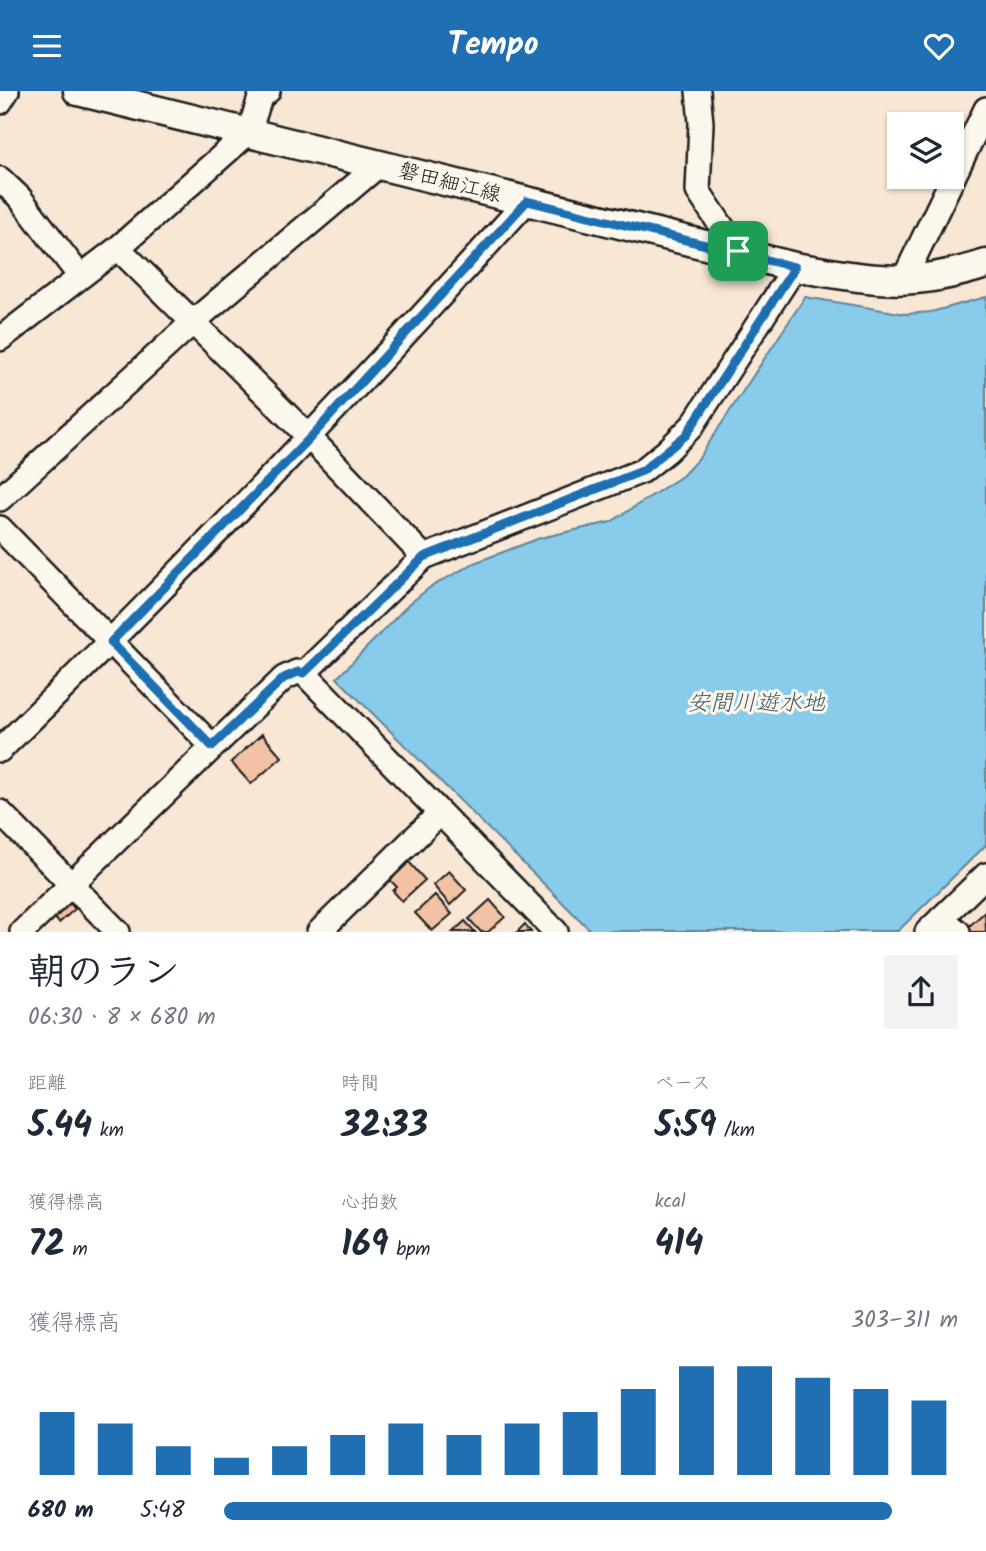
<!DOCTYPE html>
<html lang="ja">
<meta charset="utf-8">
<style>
:root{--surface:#fff;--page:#f2f2f3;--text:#1f2937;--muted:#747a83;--accent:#1f6fb2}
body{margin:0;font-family:Kalam,"Klee One",sans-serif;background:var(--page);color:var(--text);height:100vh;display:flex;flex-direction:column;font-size:26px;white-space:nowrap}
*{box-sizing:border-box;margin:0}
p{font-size:23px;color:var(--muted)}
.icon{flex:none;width:38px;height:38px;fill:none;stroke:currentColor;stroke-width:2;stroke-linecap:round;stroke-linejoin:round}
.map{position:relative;height:841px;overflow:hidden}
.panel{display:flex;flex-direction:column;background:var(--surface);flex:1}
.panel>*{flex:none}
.controls{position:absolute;left:887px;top:21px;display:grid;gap:14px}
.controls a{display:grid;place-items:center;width:77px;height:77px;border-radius:0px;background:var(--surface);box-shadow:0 2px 5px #0004;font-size:35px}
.pin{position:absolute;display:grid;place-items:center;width:60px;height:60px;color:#fff;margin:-30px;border-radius:14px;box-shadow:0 4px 10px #0006}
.round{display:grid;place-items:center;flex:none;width:74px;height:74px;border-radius:0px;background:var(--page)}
.summary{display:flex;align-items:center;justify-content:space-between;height:119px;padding:0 28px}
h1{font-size:38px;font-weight:700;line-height:52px}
.stats{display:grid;grid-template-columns:repeat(3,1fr);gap:10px;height:119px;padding:7px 28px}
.stats div{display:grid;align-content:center}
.stats b{font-size:35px;font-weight:700}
.stats small{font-size:19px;font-weight:400}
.stats p{font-size:19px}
.chart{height:196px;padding:14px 28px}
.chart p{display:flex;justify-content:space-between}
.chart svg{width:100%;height:126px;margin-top:7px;stroke:var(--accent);stroke-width:6}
ul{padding:0 28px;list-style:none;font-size:23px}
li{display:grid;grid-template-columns:112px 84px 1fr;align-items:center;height:52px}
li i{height:18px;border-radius:9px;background:var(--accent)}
header{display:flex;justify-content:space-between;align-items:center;height:91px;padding:0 28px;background:var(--accent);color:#fff;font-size:32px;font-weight:700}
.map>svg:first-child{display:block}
</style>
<header><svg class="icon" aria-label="menu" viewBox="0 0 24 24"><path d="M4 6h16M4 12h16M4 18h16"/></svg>Tempo<svg class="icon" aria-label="heart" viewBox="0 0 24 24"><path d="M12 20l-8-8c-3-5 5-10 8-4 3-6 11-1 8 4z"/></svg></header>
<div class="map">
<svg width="986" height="841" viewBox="0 0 986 841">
<rect width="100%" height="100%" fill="#f9e7d6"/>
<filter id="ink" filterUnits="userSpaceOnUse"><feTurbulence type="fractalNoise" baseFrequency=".0143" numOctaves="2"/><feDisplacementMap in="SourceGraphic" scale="14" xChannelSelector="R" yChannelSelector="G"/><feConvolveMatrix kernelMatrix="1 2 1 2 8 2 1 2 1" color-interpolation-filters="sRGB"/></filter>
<g filter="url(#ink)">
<path fill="#88cbea" stroke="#5d8598" stroke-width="2" d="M805,206L906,223L931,221L986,206V754L898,840H591L337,587L408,514L429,497L474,472L540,447L611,431L682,385L699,367Z"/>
<path fill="#f3c2a4" stroke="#1c1c1c" stroke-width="2" d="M262,643L282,666L251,693L231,671Z
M409,771L425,789L402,810L393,800L397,796L390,789Z
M449,780L466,799L450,814L433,794Z
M435,804L452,823L432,840L415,822Z
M490,809L505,826L488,841H481L469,828Z
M70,812L75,818L59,832L54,826Z
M985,821L986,841H969L967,837Z
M465,830L475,841H453Z
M525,833L531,841H517Z"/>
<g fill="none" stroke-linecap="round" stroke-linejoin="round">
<g stroke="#1c1c1c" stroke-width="28">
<path id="minor" d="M698,0L701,32L698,100L738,160
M0,11L7,0
M0,88L20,107L79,184
M118,157L310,347L424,466
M903,190L986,18
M0,248L118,157L249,41L260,7L268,0
M0,408L193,231L380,73
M0,437L212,655
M304,582L556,841
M0,659C182,482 357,298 527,110
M0,721L118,841
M941,827L958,841
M22,841L284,587L297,581L304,582L424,466L642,380L667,360L692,335L795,176
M319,841L440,722
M927,841L986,784"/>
</g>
<g stroke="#1c1c1c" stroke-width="33">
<path id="major" d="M78,0L795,176C873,189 908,198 986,173"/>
</g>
<use href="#minor" stroke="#fbf7ec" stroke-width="23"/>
<use href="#major" stroke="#fbf7ec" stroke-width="28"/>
</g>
</g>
<g fill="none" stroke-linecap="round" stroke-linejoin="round" filter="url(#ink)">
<g stroke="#fff" stroke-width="14">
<path id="route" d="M527,110L795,176L686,344L642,380L424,466L304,582L298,581L284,587L212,655L111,551L310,347Z"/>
</g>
<use href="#route" stroke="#1f6fb2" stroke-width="9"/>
</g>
<g text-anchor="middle" stroke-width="6" stroke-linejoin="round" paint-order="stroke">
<g font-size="21" fill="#1c1c1c" stroke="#fbf7ec">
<text transform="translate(450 91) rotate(14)" y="7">磐田細江線</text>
</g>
<g font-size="23" font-style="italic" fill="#425964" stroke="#fbf7ec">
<text x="756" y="619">安間川遊水地</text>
</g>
</g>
</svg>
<div class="controls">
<a><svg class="icon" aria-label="layers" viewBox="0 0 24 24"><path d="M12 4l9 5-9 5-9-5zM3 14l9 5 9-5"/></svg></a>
</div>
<div class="pin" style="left:738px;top:160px;background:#1e9e55"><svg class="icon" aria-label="arrive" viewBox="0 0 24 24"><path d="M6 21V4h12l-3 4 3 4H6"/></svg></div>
</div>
<section class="panel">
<div class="summary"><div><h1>朝のラン</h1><p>06:30 · 8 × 680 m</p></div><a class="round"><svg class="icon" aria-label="share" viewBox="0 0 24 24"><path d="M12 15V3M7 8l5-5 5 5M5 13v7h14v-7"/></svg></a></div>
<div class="stats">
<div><p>距離</p><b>5.44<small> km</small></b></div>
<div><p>時間</p><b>32:33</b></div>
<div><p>ペース</p><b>5:59<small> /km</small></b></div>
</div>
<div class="stats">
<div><p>獲得標高</p><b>72<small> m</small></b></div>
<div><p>心拍数</p><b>169<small> bpm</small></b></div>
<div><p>kcal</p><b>414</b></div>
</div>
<div class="chart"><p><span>獲得標高</span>303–311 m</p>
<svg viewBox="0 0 160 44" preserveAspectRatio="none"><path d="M5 44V22M15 44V26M25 44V34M35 44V38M45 44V34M55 44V30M65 44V26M75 44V30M85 44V26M95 44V22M105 44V14M115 44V6M125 44V6M135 44V10M145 44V14M155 44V18"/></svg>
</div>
<ul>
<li><b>680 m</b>5:48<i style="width:91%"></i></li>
</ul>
</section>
